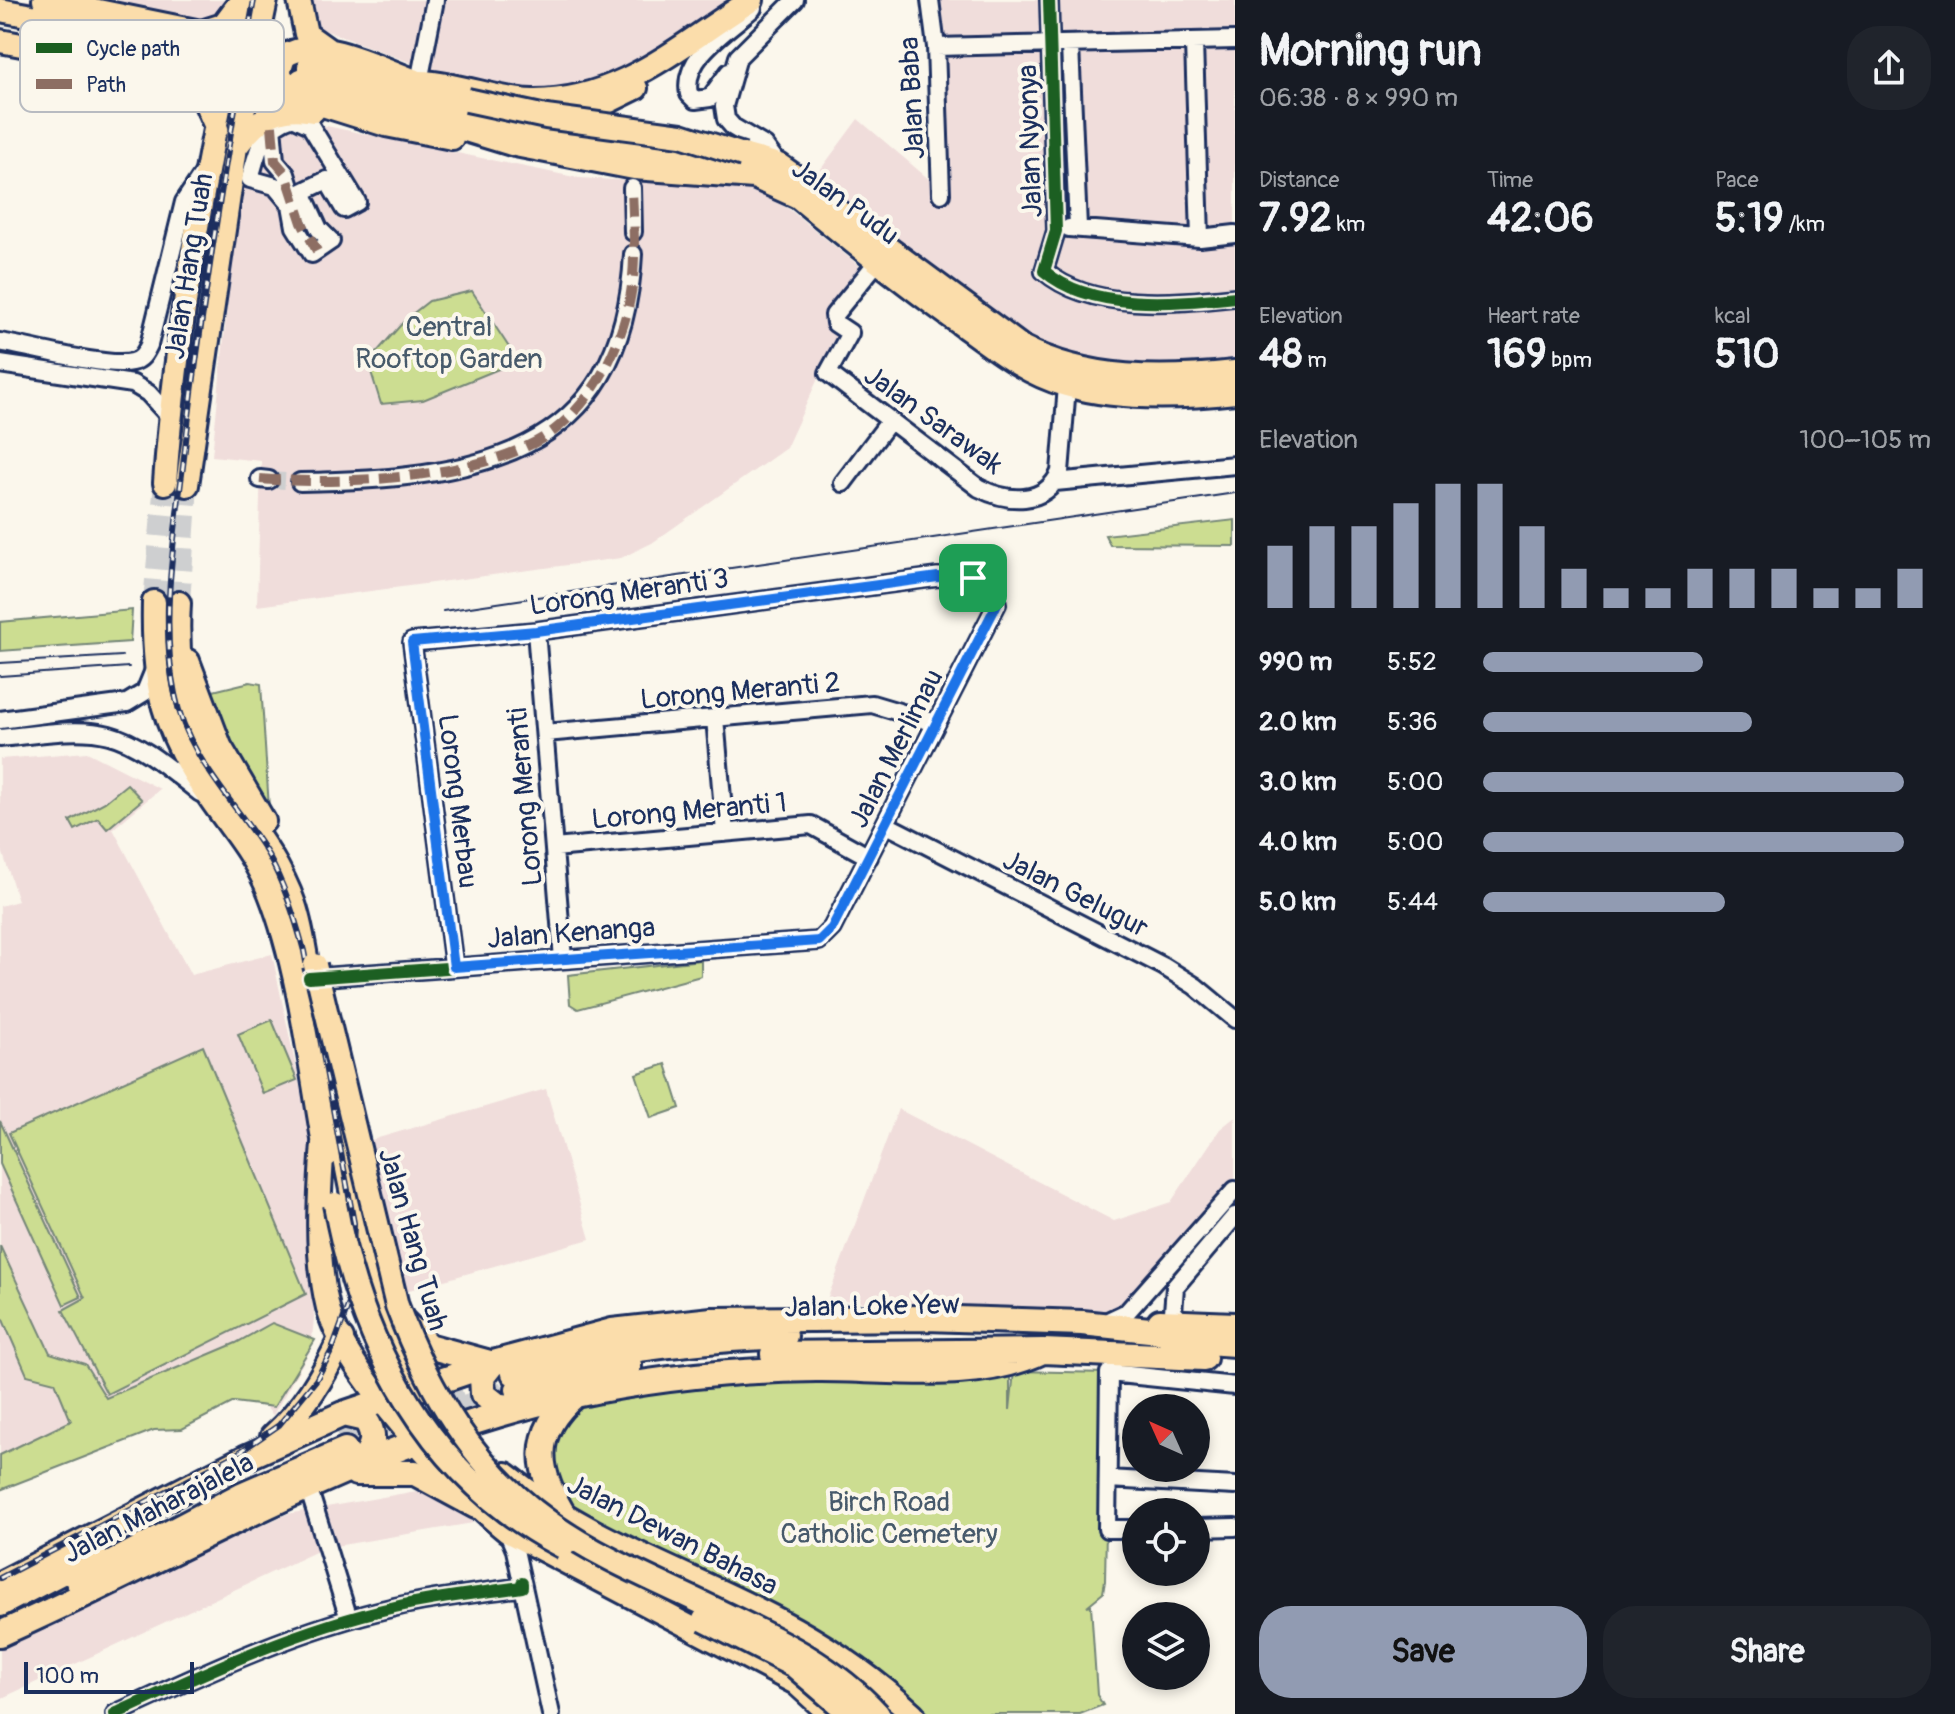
<!DOCTYPE html>
<meta charset="utf-8">
<style>
:root{--surface:#171b24;--page:#20242c;--text:#f1f3f6;--muted:#9ea1a6;--accent:#919bb2}
body{margin:0;font-family:Pangolin,sans-serif;background:var(--page);color:var(--text);height:100vh;display:flex;flex-direction:column;font-size:30px;white-space:nowrap}
*{box-sizing:border-box;margin:0}
p{font-size:26px;color:var(--muted)}
.icon{flex:none;width:44px;height:44px;fill:none;stroke:currentColor;stroke-width:2;stroke-linecap:round;stroke-linejoin:round}
.map{position:relative;flex:1;overflow:hidden}
.panel{display:flex;flex-direction:column;background:var(--surface);width:720px}
.panel>*{flex:none}
.needle{width:52px;rotate:315deg}
.buttons{position:absolute;left:1122px;top:1394px;display:grid;gap:16px}
.buttons a{display:grid;place-items:center;width:88px;height:88px;border-radius:50%;background:var(--surface);box-shadow:0 4px 12px #0003;font-size:40px}
.scale{position:absolute;left:24px;bottom:20px;width:170px;box-sizing:border-box;padding-left:8px;border:4px solid #1b2f5e;border-top:0;font-size:22px;line-height:28px;white-space:nowrap;color:#1b2f5e;-webkit-text-stroke:6px #fbf7ec;paint-order:stroke}
.pin{position:absolute;display:grid;place-items:center;width:68px;height:68px;color:#fff;margin:-34px;border-radius:16px;box-shadow:0 4px 12px #0006}
.round{display:grid;place-items:center;flex:none;width:84px;height:84px;border-radius:32px;background:var(--page)}
.headline{display:flex;align-items:center;justify-content:space-between;height:136px;padding:0 24px}
h1{font-size:44px;font-weight:700;line-height:60px}
.stats{display:grid;grid-template-columns:repeat(3,1fr);gap:12px;height:136px;padding:8px 24px}
.stats div{display:grid;align-content:center}
.stats b{font-size:40px;font-weight:700}
.stats small{font-size:22px;font-weight:400}
.stats p{font-size:22px}
.chart{height:224px;padding:16px 24px}
.chart p{display:flex;justify-content:space-between}
.chart svg{width:100%;height:144px;margin-top:8px;stroke:var(--accent);stroke-width:6}
.action{display:flex;gap:16px;margin-top:auto;padding:16px 24px}
.action a{flex:1;height:92px;border-radius:32px;background:var(--accent);color:#111;font-size:32px;font-weight:700;line-height:92px;text-align:center}
.action a+a{background:var(--page);color:var(--text)}
ul{padding:0 24px;list-style:none;font-size:26px}
li{display:grid;grid-template-columns:128px 96px 1fr;align-items:center;height:60px}
li i{height:20px;border-radius:10px;background:var(--accent)}
main{display:flex;flex:1;min-height:0}
.map>svg:first-child{display:block}
</style>
<main>
<div class="map">
<svg width="1235" height="1714" viewBox="0 0 1235 1714">
<rect width="100%" height="100%" fill="#fbf7ec"/>
<filter id="ink" filterUnits="userSpaceOnUse"><feTurbulence type="fractalNoise" baseFrequency=".0125" numOctaves="2"/><feDisplacementMap in="SourceGraphic" scale="16" xChannelSelector="R" yChannelSelector="G"/><feConvolveMatrix kernelMatrix="1 2 1 2 8 2 1 2 1" color-interpolation-filters="sRGB"/></filter>
<g filter="url(#ink)">
<path fill="#f0dddb" d="M21,0H232L231,27L189,39Z
M312,0H733L688,35L633,65L565,87L523,91L417,65L319,28Z
M935,0H1235V364L1166,369L1050,351L815,177L858,119L944,192Z
M278,116L579,178L724,186L759,192L790,210L863,269L823,321L839,333L786,448L652,543L621,558L257,606L261,461L212,456L234,238L249,140Z
M87,752L160,789L113,829L191,975L272,954L311,1138L314,1318L311,1349L273,1415L243,1383L0,1478V906L18,901L0,844V759Z
M546,1089L590,1239L402,1292L368,1141Z
M898,1109L1114,1221L1171,1202L1220,1129L1235,1117V1182L1120,1308L1099,1317L827,1300Z
M428,1489L466,1504L473,1523L324,1548L0,1699V1643L287,1514Z"/>
<path fill="#ccdd91" stroke="#748678" stroke-width="2" d="M472,291L518,361L423,400L381,404L368,362L406,319L429,301Z
M1235,520V546L1110,545L1105,535Z
M132,610L130,642L0,651V622Z
M250,682L261,684L269,808L213,710L209,692Z
M127,784L142,800L107,829L98,818L75,830L70,821L105,802Z
M701,960V976L578,1009L570,1004L568,975Z
M272,1020L297,1080L263,1094L238,1034Z
M203,1046L306,1294L107,1394L63,1310L85,1298L9,1133Z
M666,1064L680,1108L651,1118L636,1074Z
M0,1121L81,1297L64,1305L0,1164Z
M0,1246L50,1353L85,1364L106,1398L236,1343L272,1323L315,1340L274,1407L234,1402L182,1429L154,1430L0,1490V1455L71,1421L55,1382L27,1375L0,1313Z
M1014,1371L1109,1373L1105,1581L1103,1593L1087,1606L1091,1605L1097,1695L1103,1705L1080,1714H913L553,1498L556,1414L575,1395L683,1379L1010,1373V1410Z"/>
<g fill="none" stroke-linecap="round" stroke-linejoin="round">
<path stroke="#cecfd0" stroke-width="16" stroke-dasharray="16 8" stroke-linecap="butt" d="M269,480L300,482"/>
<path stroke="#cecfd0" stroke-width="22" stroke-dasharray="22 11" stroke-linecap="butt" d="M176,44L309,67
M177,61L268,75
M154,602L165,483
M179,603L187,485"/>
<path stroke="#cecfd0" stroke-width="24" stroke-dasharray="24 12" stroke-linecap="butt" d="M337,1433L514,1373
M354,1446L504,1393"/>
<g stroke="#1b2f5e" stroke-width="22">
<path id="minor" d="M930,0L936,47L941,194
M1049,0L1056,231L1044,271C1092,312 1176,303 1235,297
M1194,43L1200,238
M1070,46L1078,227
M936,47L1235,40
M729,72L710,98L695,100L689,94C681,57 730,29 753,8
M419,82L435,0
M293,117L310,125L357,202L344,209L327,180L302,192L319,229L331,241L312,254L295,227L291,205L275,186L250,179C258,150 261,127 293,117Z
M272,126L275,161L286,174L296,206
M779,165L765,146L733,127L726,119L724,106L738,57L795,0
M632,188L633,232
M1069,228L1200,238L1235,234
M878,261L834,315L835,323L850,333L828,373L979,488C1007,502 1045,506 1060,472L1067,386
M0,342C30,347 106,368 132,362C142,360 145,353 149,345L184,202L204,172
M0,364L133,384L148,393L170,417
M260,479L269,480
M300,482C471,479 623,460 633,254
M1055,482L1235,465
M843,483L889,422
M536,631L563,959
M715,718L725,833
M0,720L127,703L145,692L154,670
M545,733L872,704L936,723
M0,738C108,725 115,724 200,793
M885,824L1163,966L1195,986L1235,1019
M554,848L811,825L869,857
M309,978L819,941L832,928L997,604L994,589L973,578L938,577L536,631L412,642L454,967
M1110,1320L1127,1312L1235,1190
M1184,1323L1173,1312L1175,1287L1235,1216
M1108,1479L1235,1486
M308,1487L349,1619
M1196,1528L1235,1527
M1136,1529H1107L1109,1373L1235,1386
M507,1531L515,1550L551,1714
M115,1714C206,1672 297,1629 395,1607C437,1597 480,1593 522,1587"/>
</g>
<g stroke="#1b2f5e" stroke-width="28">
<path id="major" d="M44,0L201,32L223,25L238,5
M299,0L306,34L327,49
M0,10L175,43
M0,41L173,73L202,95L217,129
M309,67L603,148L748,163
M173,73L190,66L194,57L189,39L177,28
M301,80L515,145L634,168L754,177L798,197C851,241 905,284 961,324C994,348 1026,374 1066,385C1118,400 1182,398 1235,392
M413,80C380,68 313,33 284,57L279,73L294,96L386,125L452,138
M419,82C459,83 499,101 533,101C621,102 682,43 752,0
M563,124L636,88
M238,145C258,118 279,104 313,111
M743,155L779,165L806,184
M792,177L1022,347C1088,381 1163,380 1235,372
M165,483C176,321 208,159 241,0
M187,485L236,147L266,0
M154,602C152,686 163,732 212,801C233,831 257,859 270,894C300,970 311,1074 326,1156
M179,603C175,670 186,733 225,789C250,825 279,861 294,904C303,930 306,960 311,987
M188,661L220,746L264,821
M318,1021L365,1261L395,1336L419,1378
M323,1143C319,1198 315,1254 328,1308C344,1372 455,1489 507,1531L796,1683L830,1714
M506,1474C594,1545 699,1575 795,1629C838,1653 877,1681 913,1714"/>
</g>
<g stroke="#1b2f5e" stroke-width="30">
<path id="highway" d="M379,1297L428,1346L490,1363
M1160,1322L1235,1325
M1178,1340L1235,1344
M773,1354L1043,1351L1204,1358
M493,1363L482,1377L483,1394L497,1405L517,1408
M514,1373C603,1351 692,1340 785,1336
M518,1389L629,1365
M343,1414L365,1419C378,1437 372,1449 359,1465
M273,1437C304,1409 323,1377 341,1339
M356,1473H415L476,1506
M566,1519C537,1473 529,1434 575,1395
M78,1581L241,1495L345,1450
M0,1584L245,1458L343,1414L493,1363L612,1331L712,1320L926,1318L1082,1323L1159,1331L1191,1341
M0,1604L94,1555
M0,1634C189,1550 370,1438 575,1395C655,1378 734,1370 816,1369C890,1368 974,1384 1043,1351"/>
</g>
<use href="#minor" stroke="#fbf7ec" stroke-width="16"/>
<use href="#major" stroke="#fbddab" stroke-width="22"/>
<use href="#highway" stroke="#fbddab" stroke-width="24"/>
<path stroke="#1b2f5e" stroke-width="2" d="M443,611L1235,493
M0,663L122,656
M0,676L129,667"/>
<g stroke="#1b2f5e" stroke-width="6">
<path id="rail" d="M0,1578L234,1456L279,1425L316,1380L332,1350L351,1298L354,1223L304,951C295,917 285,886 268,855C236,802 187,758 175,694C160,621 174,539 183,466C201,309 226,155 254,0"/>
</g>
<use href="#rail" stroke="#fbf7ec" stroke-width="3" stroke-dasharray="9" stroke-linecap="butt"/>
<g stroke="#1b2f5e" stroke-width="28" stroke-linecap="butt">
<path id="major-bridge" d="M467,100L546,117L681,135L743,155
M315,965L397,1306C429,1391 473,1468 549,1522C600,1559 664,1584 721,1612C780,1640 834,1666 878,1714
M335,1204C361,1347 430,1478 563,1547
M704,1620L794,1666L850,1714"/>
</g>
<use href="#major-bridge" stroke="#fbddab" stroke-width="22"/>
<path stroke="#8d6e63" stroke-width="10" stroke-dasharray="20 10" stroke-linecap="butt" d="M272,126L275,161L286,174L302,223L317,251
M260,479C340,485 492,480 557,428C595,398 621,346 630,298C637,263 633,224 632,188"/>
<g stroke="#fbf7ec" stroke-width="17">
<path id="cycleway" d="M1049,0L1056,231L1044,271C1092,312 1176,303 1235,297
M309,978L819,941L832,928L997,604L994,589L973,578L938,577L536,631L412,642L454,967
M115,1714C206,1672 297,1629 395,1607C437,1597 480,1593 522,1587V1583"/>
</g>
<use href="#cycleway" stroke="#1b5e20" stroke-width="12"/>
</g>
</g>
<g fill="none" stroke-linecap="round" stroke-linejoin="round" filter="url(#ink)">
<g stroke="#fff" stroke-width="16">
<path id="route" d="M938,577L973,578L994,589L997,604L832,928L819,941L454,967L412,642L536,631Z"/>
</g>
<use href="#route" stroke="#1a73e8" stroke-width="10"/>
</g>
<g text-anchor="middle" stroke-width="8" stroke-linejoin="round" paint-order="stroke">
<g font-size="28" fill="#1b2f5e" stroke="#fbf7ec">
<text transform="translate(911 98) rotate(-93)" y="10">Jalan Baba</text>
<text transform="translate(1029 141) rotate(-92)" y="10">Jalan Nyonya</text>
<text transform="translate(846 201) rotate(36)" y="10">Jalan Pudu</text>
<text transform="translate(188 266) rotate(-81)" y="10">Jalan Hang Tuah</text>
<text transform="translate(934 419) rotate(36)" y="10">Jalan Sarawak</text>
<text transform="translate(629 591) rotate(-8)" y="10">Lorong Meranti 3</text>
<text transform="translate(740 690) rotate(-5)" y="10">Lorong Meranti 2</text>
<text transform="translate(895 748) rotate(-63)" y="10">Jalan Merlimau</text>
<text transform="translate(524 797) rotate(-95)" y="10">Lorong Meranti</text>
<text transform="translate(459 801) rotate(83)" y="10">Lorong Merbau</text>
<text transform="translate(689 810) rotate(-5)" y="10">Lorong Meranti 1</text>
<text transform="translate(1076 893) rotate(27)" y="10">Jalan Gelugur</text>
<text transform="translate(571 932) rotate(-4)" y="10">Jalan Kenanga</text>
<text transform="translate(414 1239) rotate(74)" y="10">Jalan Hang Tuah</text>
<text transform="translate(872 1305) rotate(-1)" y="10">Jalan Loke Yew</text>
<text transform="translate(158 1507) rotate(-27)" y="10">Jalan Maharajalela</text>
<text transform="translate(673 1534) rotate(27)" y="10">Jalan Dewan Bahasa</text>
</g>
<g font-size="28" fill="#475a6b" stroke="#fbf7ec">
<text x="449" y="336">Central<tspan x="449" dy="32">Rooftop Garden</tspan></text>
<text x="889" y="1511">Birch Road<tspan x="889" dy="32">Catholic Cemetery</tspan></text>
</g>
</g>
<rect x="20" y="20" width="264" height="92" rx="12" fill="#fbf7ec" stroke="#b8bbc1" stroke-width="2"/>
<rect x="36" y="43" width="36" height="10" fill="#1b5e20"/>
<rect x="36" y="79" width="36" height="10" fill="#8d6e63"/>
<g font-size="22" fill="#1b2f5e">
<text x="86" y="56">Cycle path</text>
<text x="86" y="92">Path</text>
</g>
</svg>
<div class="buttons">
<a><svg class="needle" viewBox="-14 -14 28 28"><path d="M0-13l5 13h-10z" fill="#e53935"/><path d="M0 13l5-13h-10z" fill="#9ea1a6"/></svg></a>
<a><svg class="icon" aria-label="locate" viewBox="0 0 24 24"><circle cx="12" cy="12" r="6"/><path d="M12 2v4M12 18v4M2 12h4M18 12h4"/></svg></a>
<a><svg class="icon" aria-label="layers" viewBox="0 0 24 24"><path d="M12 4l9 5-9 5-9-5zM3 14l9 5 9-5"/></svg></a>
</div>
<div class="scale">100 m</div>
<div class="pin" style="left:973px;top:578px;background:#1e9e55"><svg class="icon" aria-label="arrive" viewBox="0 0 24 24"><path d="M6 21V4h12l-3 4 3 4H6"/></svg></div>
</div>
<section class="panel">
<div class="headline"><div><h1>Morning run</h1><p>06:38 · 8 × 990 m</p></div><a class="round"><svg class="icon" aria-label="share" viewBox="0 0 24 24"><path d="M12 15V3M7 8l5-5 5 5M5 13v7h14v-7"/></svg></a></div>
<div class="stats">
<div><p>Distance</p><b>7.92<small> km</small></b></div>
<div><p>Time</p><b>42:06</b></div>
<div><p>Pace</p><b>5:19<small> /km</small></b></div>
</div>
<div class="stats">
<div><p>Elevation</p><b>48<small> m</small></b></div>
<div><p>Heart rate</p><b>169<small> bpm</small></b></div>
<div><p>kcal</p><b>510</b></div>
</div>
<div class="chart"><p><span>Elevation</span>100–105 m</p>
<svg viewBox="0 0 160 44" preserveAspectRatio="none"><path d="M5 44V25M15 44V19M25 44V19M35 44V12M45 44V6M55 44V6M65 44V19M75 44V32M85 44V38M95 44V38M105 44V32M115 44V32M125 44V32M135 44V38M145 44V38M155 44V32"/></svg>
</div>
<ul>
<li><b>990 m</b>5:52<i style="width:49%"></i></li>
<li><b>2.0 km</b>5:36<i style="width:60%"></i></li>
<li><b>3.0 km</b>5:00<i style="width:94%"></i></li>
<li><b>4.0 km</b>5:00<i style="width:94%"></i></li>
<li><b>5.0 km</b>5:44<i style="width:54%"></i></li>
</ul>
<div class="action"><a>Save</a><a>Share</a></div>
</section>
</main>
